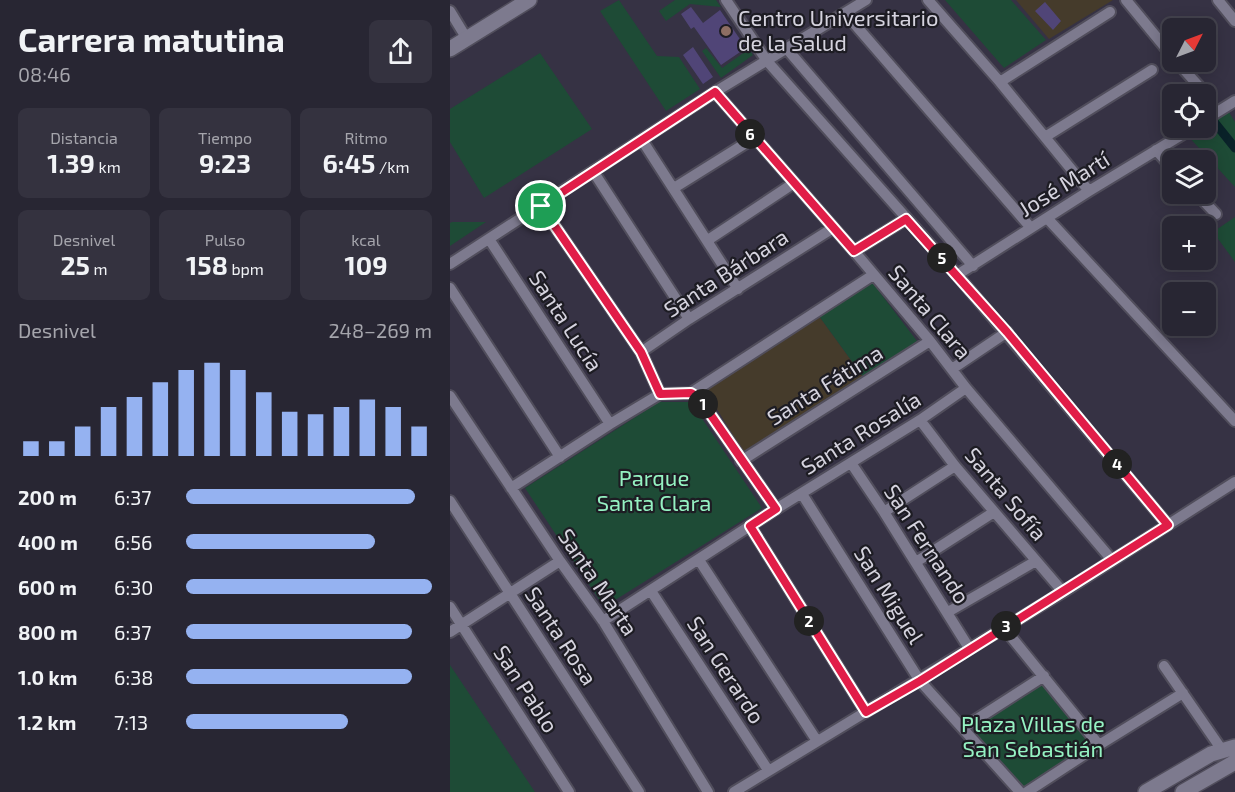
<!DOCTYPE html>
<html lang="es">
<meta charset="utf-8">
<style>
:root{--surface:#282633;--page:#34323f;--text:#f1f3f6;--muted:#a5a5ac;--line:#44434e;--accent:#95b2f1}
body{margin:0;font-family:"Exo 2",sans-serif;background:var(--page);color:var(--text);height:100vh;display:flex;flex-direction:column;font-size:22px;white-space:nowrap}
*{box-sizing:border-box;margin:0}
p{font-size:20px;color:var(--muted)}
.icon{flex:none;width:33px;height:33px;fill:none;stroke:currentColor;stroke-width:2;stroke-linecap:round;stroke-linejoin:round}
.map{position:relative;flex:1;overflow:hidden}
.sheet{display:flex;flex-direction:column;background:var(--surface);width:450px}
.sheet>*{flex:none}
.needle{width:39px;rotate:48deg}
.controls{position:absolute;left:712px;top:18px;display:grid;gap:12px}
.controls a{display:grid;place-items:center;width:54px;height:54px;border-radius:9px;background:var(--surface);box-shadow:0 3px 15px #0003,0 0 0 2px var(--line);font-size:30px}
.pin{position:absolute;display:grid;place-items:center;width:51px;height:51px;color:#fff;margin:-26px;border:3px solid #fff;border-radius:50%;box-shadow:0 2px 6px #0007}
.km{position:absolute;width:30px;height:30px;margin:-15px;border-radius:50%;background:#222;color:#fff;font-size:16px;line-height:30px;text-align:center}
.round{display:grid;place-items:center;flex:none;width:63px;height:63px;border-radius:9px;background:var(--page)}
.summary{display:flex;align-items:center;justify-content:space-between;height:102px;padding:0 18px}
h1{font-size:33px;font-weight:700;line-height:45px}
.metrics{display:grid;grid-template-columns:repeat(3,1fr);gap:9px;height:102px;padding:6px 18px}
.metrics div{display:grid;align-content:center;border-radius:9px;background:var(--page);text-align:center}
.metrics b{font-size:26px;font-weight:700}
.metrics small{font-size:16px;font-weight:400}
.metrics p{font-size:16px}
.chart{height:168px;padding:12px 18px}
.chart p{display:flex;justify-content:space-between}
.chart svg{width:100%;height:108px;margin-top:6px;stroke:var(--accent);stroke-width:6}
ul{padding:0 18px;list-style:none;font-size:20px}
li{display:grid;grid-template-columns:96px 72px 1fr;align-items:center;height:45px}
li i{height:15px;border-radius:8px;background:var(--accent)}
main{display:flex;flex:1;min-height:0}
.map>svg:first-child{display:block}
</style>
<main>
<section class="sheet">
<div class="summary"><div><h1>Carrera matutina</h1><p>08:46</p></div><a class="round"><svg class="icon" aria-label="share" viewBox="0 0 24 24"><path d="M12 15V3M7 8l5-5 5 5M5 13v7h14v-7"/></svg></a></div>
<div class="metrics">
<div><p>Distancia</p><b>1.39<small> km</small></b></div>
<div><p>Tiempo</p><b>9:23</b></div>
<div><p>Ritmo</p><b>6:45<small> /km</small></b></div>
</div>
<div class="metrics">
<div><p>Desnivel</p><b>25<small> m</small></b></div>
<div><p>Pulso</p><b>158<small> bpm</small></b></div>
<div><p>kcal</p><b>109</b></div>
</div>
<div class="chart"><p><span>Desnivel</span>248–269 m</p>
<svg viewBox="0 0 160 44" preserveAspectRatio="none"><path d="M5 44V38M15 44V38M25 44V32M35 44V24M45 44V20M55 44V14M65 44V9M75 44V6M85 44V9M95 44V18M105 44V26M115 44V27M125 44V24M135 44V21M145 44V24M155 44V32"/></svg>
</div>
<ul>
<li><b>200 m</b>6:37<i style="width:93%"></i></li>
<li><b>400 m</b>6:56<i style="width:77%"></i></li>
<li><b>600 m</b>6:30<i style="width:100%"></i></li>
<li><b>800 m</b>6:37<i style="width:92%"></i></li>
<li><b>1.0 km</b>6:38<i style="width:92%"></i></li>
<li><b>1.2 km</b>7:13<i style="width:66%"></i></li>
</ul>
</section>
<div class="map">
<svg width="785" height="792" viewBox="0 0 785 792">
<rect width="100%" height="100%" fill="#363244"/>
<path fill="#453b2b" d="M566,0H663L599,39Z
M369,316L414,378L296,457L253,386Z"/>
<path fill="#1e4b36" d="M169,0L207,56L229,57L250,89L216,111L150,11Z
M225,0H266L271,7L240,4L216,21L209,11Z
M495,0H561L596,40L554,68Z
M256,48L272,68L299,49L303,55L271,78L252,51Z
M90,53L142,129L34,198L0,142V109Z
M777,109L785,122V187L737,135L748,128H756V122Z
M785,217V262L763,232Z
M2,222H36L0,246V223Z
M421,281L467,341L414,378L369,316Z
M209,402H241L312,508L154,607L75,488Z
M0,665L85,792H0Z
M592,680L644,745L573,792L520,730Z"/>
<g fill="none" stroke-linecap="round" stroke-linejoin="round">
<path stroke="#0a2229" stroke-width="9" d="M756,111L757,112
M765,123L785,148"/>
</g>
<path fill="#504577" d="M595,2L611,21L603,30L585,11Z
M241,7L253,23L270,10L296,48L271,65L244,27L241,29L231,14Z
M243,47L263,77L253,84L233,55Z"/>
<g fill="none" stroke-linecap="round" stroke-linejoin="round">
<g stroke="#514e5c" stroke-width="14">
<path id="minor" d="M276,0L317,61L507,275L718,525
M478,0L550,82L639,191
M676,0L723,57
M768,0L785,21
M0,11L17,39
M395,13L581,228
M337,49L523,266
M727,62L756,94
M550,82L660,12
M265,92L404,251L480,341L516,388L662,560
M756,119L785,101
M595,137L702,70
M192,140L288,289
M706,150L723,169
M143,171L239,319
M224,188L304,138
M747,194L766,214
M91,206L191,352L210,394
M597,218L785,421
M39,239L160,424
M258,240L344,183
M404,251L456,219
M0,264L265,92L416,0
M507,275L639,191L743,128
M0,288L110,457
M191,352L239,319L383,228
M502,369L557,332
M241,393L423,275
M0,396L110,561L153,621L258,792
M470,420L505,466L613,592
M291,461L480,341
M401,463L434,512L519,648
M61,488L160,424L210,394L241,393L251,401L326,509
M352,494L470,681L570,792
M0,501L189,792
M434,512L505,466
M300,526L416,712
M249,560L367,741
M466,562L544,512
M201,591L318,770
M0,607L119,792
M498,612L586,561
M153,621L326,509L470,420L516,388
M554,628L649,745
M0,632L110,561
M714,666L772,750
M513,728L594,676
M284,792L613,592L785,482
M577,792L649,745L733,693"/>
</g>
<g stroke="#514e5c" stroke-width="18">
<path id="secondary" d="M0,49L79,0
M696,792L761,754L785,747
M733,792L785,762"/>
</g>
<use href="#minor" stroke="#7d7a8e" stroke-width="10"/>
<use href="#secondary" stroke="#7d7a8e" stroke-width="15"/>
</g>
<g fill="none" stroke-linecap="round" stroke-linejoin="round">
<g stroke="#fff" stroke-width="12">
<path id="route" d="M265,92L404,251L456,219L557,332L718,525L470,681L416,712L300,526L326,509L249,398L241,393L210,394L191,352L91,206Z"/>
</g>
<use href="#route" stroke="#e11d48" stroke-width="8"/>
</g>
<circle fill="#8d6e63" stroke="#1d1c23" stroke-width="2" cx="276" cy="31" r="6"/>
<g text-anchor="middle" stroke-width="4.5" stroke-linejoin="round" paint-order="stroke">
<g font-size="22" fill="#d5d3de" stroke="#1d1c23" text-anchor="start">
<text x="288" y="26">Centro Universitario<tspan x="288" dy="25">de la Salud</tspan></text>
</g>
<g font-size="22" fill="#d5d3de" stroke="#1d1c23">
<text transform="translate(614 184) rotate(-32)" y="8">José Martí</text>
<text transform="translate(276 273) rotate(-33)" y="8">Santa Bárbara</text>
<text transform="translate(480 312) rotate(50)" y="8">Santa Clara</text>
<text transform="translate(116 321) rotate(57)" y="8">Santa Lucía</text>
<text transform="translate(375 385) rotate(-32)" y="8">Santa Fátima</text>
<text transform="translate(411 433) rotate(-32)" y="8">Santa Rosalía</text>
<text transform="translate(556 494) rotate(50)" y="8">Santa Sofía</text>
<text transform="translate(477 544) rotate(57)" y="8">San Fernando</text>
<text transform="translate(148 582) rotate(56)" y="8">Santa Marta</text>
<text transform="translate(439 595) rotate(58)" y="8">San Miguel</text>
<text transform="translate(111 636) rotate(57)" y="8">Santa Rosa</text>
<text transform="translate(276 670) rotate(57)" y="8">San Gerardo</text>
<text transform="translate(76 689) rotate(57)" y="8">San Pablo</text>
</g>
<g font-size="22" fill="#95f2c2" stroke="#1d1c23">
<text x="204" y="486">Parque<tspan x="204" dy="25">Santa Clara</tspan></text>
<text x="583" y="732">Plaza Villas de<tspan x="583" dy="25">San Sebastián</tspan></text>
</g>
</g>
</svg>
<div class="controls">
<a><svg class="needle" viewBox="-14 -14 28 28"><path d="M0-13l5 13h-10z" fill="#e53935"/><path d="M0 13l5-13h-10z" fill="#a5a5ac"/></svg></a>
<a><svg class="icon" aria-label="locate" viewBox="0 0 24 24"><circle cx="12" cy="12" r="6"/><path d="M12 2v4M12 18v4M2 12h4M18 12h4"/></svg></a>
<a><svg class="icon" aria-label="layers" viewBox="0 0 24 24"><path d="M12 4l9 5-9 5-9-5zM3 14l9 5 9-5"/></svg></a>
<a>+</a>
<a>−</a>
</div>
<div class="pin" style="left:91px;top:206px;background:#1e9e55"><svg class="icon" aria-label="arrive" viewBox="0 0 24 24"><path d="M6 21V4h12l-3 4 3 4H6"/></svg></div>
<b class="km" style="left:253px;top:404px">1</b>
<b class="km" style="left:359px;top:621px">2</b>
<b class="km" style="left:556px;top:626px">3</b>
<b class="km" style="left:667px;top:464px">4</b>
<b class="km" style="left:492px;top:258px">5</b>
<b class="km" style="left:300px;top:134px">6</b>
</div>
</main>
